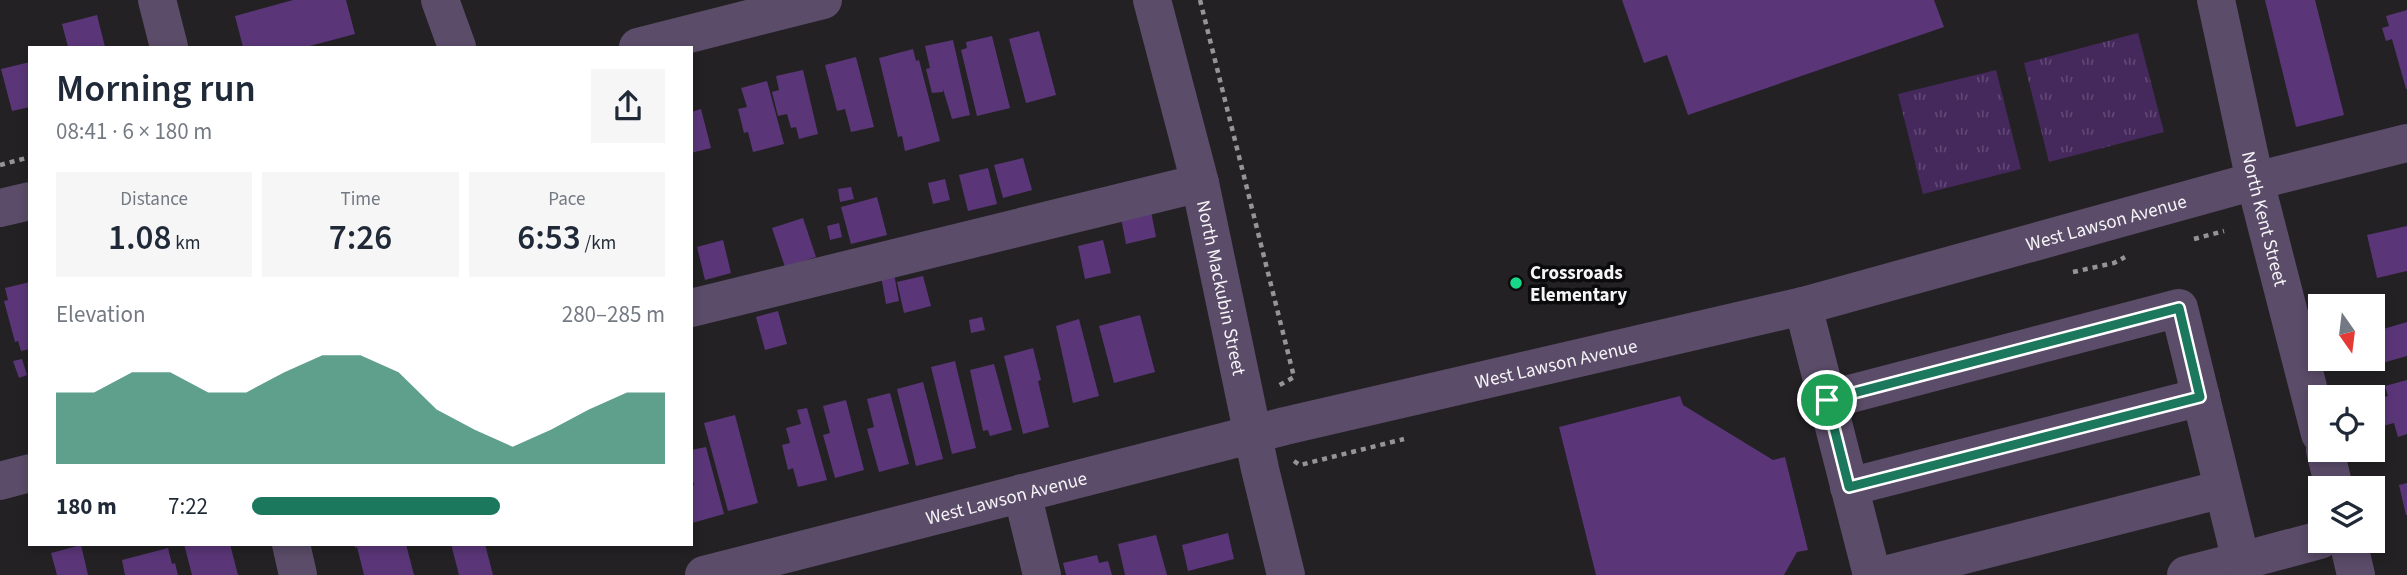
<!DOCTYPE html>
<meta charset="utf-8">
<style>
:root{--surface:#fff;--page:#f6f6f7;--text:#1f2937;--muted:#747a83;--accent:#1b785c}
body{margin:0;font-family:"Source Sans 3",sans-serif;background:var(--page);color:var(--text);height:100vh;display:flex;flex-direction:column;font-size:26px;white-space:nowrap}
*{box-sizing:border-box;margin:0}
p{font-size:23px;color:var(--muted)}
.icon{flex:none;width:38px;height:38px;fill:none;stroke:currentColor;stroke-width:2;stroke-linecap:round;stroke-linejoin:round}
.map{position:relative;flex:1;overflow:hidden}
.sheet{position:absolute;left:28px;top:46px;width:665px;height:500px;display:flex;flex-direction:column;background:var(--surface);border-radius:0px;box-shadow:0 4px 10px #0003}
.sheet>*{flex:none}
.needle{width:46px;rotate:166deg}
.controls{position:absolute;left:2308px;top:294px;display:grid;gap:14px}
.controls a{display:grid;place-items:center;width:77px;height:77px;border-radius:0px;background:var(--surface);box-shadow:0 4px 10px #0003;font-size:35px}
.pin{position:absolute;display:grid;place-items:center;width:60px;height:60px;color:#fff;margin:-30px;border:4px solid #fff;border-radius:50%;box-shadow:0 2px 7px #0007}
.round{display:grid;place-items:center;flex:none;width:74px;height:74px;border-radius:0px;background:var(--page)}
.overview{display:flex;align-items:center;justify-content:space-between;height:119px;padding:0 28px}
h1{font-size:38px;font-weight:600;line-height:52px}
.stats{display:grid;grid-template-columns:repeat(3,1fr);gap:10px;height:119px;padding:7px 28px}
.stats div{display:grid;align-content:center;border-radius:0px;background:var(--page);text-align:center}
.stats b{font-size:35px;font-weight:600}
.stats small{font-size:19px;font-weight:400}
.stats p{font-size:19px}
.chart{height:196px;padding:14px 28px}
.chart p{display:flex;justify-content:space-between}
.chart svg{width:100%;height:126px;margin-top:7px;fill:var(--accent);opacity:.7}
ul{padding:0 28px;list-style:none;font-size:23px}
li{display:grid;grid-template-columns:112px 84px 1fr;align-items:center;height:52px}
li i{height:18px;border-radius:9px;background:var(--accent)}
.map>svg:first-child{display:block}
</style>
<div class="map">
<svg width="2407" height="575" viewBox="0 0 2407 575">
<defs>
<pattern id="park-tufts" width="24" height="20" patternUnits="userSpaceOnUse" patternTransform="scale(1.75)"><rect width="24" height="20" fill="#45285c"/><path d="M3 7l-1-3M5 7V3M7 7l1-3M15 17l-1-3M17 17v-4M19 17l1-3" fill="none" stroke="#604874"/></pattern>
</defs>
<rect width="100%" height="100%" fill="#232124"/>
<path fill="url(#park-tufts)" d="M2138,33L2164,132L2049,162L2024,63Z
M1996,70L2021,169L1923,194L1898,94Z"/>
<path fill="#5a3678" d="M293,0H346L355,34L306,47H243L235,16Z
M1622,0H1934L1944,27L1688,115L1667,55L1644,63Z
M2265,0H2315L2344,115L2296,127Z
M2407,10V89H2406L2392,39L2386,41L2382,28L2389,26L2386,16Z
M97,15L105,47H68L62,24Z
M1039,31L1056,95L1026,103L1009,39Z
M992,36L1010,108L977,116L961,50L967,48L966,42Z
M953,40L970,115L952,119L943,89V92L932,93L926,69L930,68L925,46Z
M913,49L916,61L919,60L940,141L905,151L902,136L898,137L879,58Z
M856,57L874,127L851,132L845,109L837,111L825,65Z
M30,62V107L12,111L1,69Z
M803,70L818,134L799,139L796,127L791,128L787,114L778,116L772,92L779,90L776,76Z
M767,81L784,144L753,152L748,132L744,133L738,109L747,107L741,88Z
M701,109L711,148L691,153V112Z
M1023,158L1032,190L1003,198L994,165Z
M988,168L997,204L968,211L959,175Z
M945,179L950,200L933,204L928,183Z
M851,187L854,199L840,202L838,189Z
M877,197L887,235L851,244L841,207Z
M1151,211L1156,237L1126,244L1121,218Z
M803,218L816,257L785,267L772,228Z
M839,223L842,237L830,240L827,226Z
M2407,226V271L2377,278L2367,235Z
M723,240L731,273L705,280L697,247Z
M1103,240L1111,273L1085,279L1078,246Z
M894,274L899,301L886,304L881,276Z
M923,276L931,306L904,313L897,282Z
M30,282V349L21,351L18,341L15,342L4,301L8,300L5,288Z
M778,311L787,344L765,350L756,317Z
M1140,315L1155,372L1114,383L1099,326Z
M982,317L985,330L971,333L969,320Z
M1079,319L1099,396L1073,403L1056,326Z
M2407,322V356L2368,367L2366,359H2373V332Z
M1033,348L1041,380L1038,381L1049,427L1023,434L1004,356Z
M22,359L27,375L19,378L13,361Z
M955,361L976,448L952,454L931,367Z
M994,364L1012,430L990,436L988,430L983,431L970,370Z
M2407,380V434L2398,437L2394,423L2383,426L2376,399L2388,396L2385,386Z
M923,382L943,459L916,466L897,389Z
M890,393L909,464L879,472L867,429L874,427L867,399Z
M1680,396L1683,405L1773,460L1785,457L1808,550L1797,552L1784,575H1596L1559,427Z
M846,400L864,470L835,478L823,435L830,433L823,406Z
M807,408L827,480L798,487L793,468L788,470L782,445L790,443L786,428L801,424L797,410Z
M735,415L758,503L728,511L704,423Z
M706,447L724,514L692,523L691,486L694,485L691,473V450Z
M2407,483V515H2406L2399,485Z
M1228,533L1234,559L1188,571L1182,545Z
M1156,535L1167,575H1125L1118,544Z
M184,544H230L238,575H192Z
M354,544H406L414,575H364L357,547L355,548Z
M451,544H485L493,575H459Z
M81,545L88,575H57L51,553Z
M168,548L172,564L175,563L178,575H125L122,560Z
M1097,555L1099,563L1108,561L1112,575H1066L1063,563Z"/>
<g fill="none" stroke-linecap="round" stroke-linejoin="round">
<path stroke="#959497" stroke-width="4.5" stroke-dasharray="5 5" stroke-linecap="butt" d="M1200,0L1294,377L1278,386
M0,165L30,157
M2194,239L2224,231
M2073,272L2114,263L2125,257
M1294,461L1300,465L1404,439"/>
<g stroke="#5b4c69" stroke-width="38">
<path d="M157,0L169,47"/>
<path d="M440,0L457,47"/>
<path id="s1" d="M1152,0L1200,183L1260,469L1286,575"/>
<path id="s2" d="M2216,0L2255,181L2320,434"/>
<path d="M638,47L823,0"/>
<path d="M0,208L30,201"/>
<path d="M1803,306L1872,575"/>
<path d="M691,308L1200,183"/>
<path d="M1827,400L2179,308L2241,561L2186,575"/>
<path d="M2325,450L2334,488"/>
<path d="M0,481L30,473"/>
<path d="M1849,487L2201,397"/>
<path d="M1022,493L1042,575"/>
<path d="M2348,541L2356,575"/>
<path d="M291,544L298,575"/>
<path d="M2241,561L2320,540"/>
<path id="s3" d="M704,575L1285,426L1803,306L2255,181L2407,143"/>
<path d="M1885,575L2223,489"/>
</g>
</g>
<g fill="none" stroke-linecap="round" stroke-linejoin="round">
<g stroke="#fff" stroke-width="14">
<path id="route" d="M2179,308L2200,397L1849,487L1827,400Z"/>
</g>
<use href="#route" stroke="#1b785c" stroke-width="9"/>
</g>
<circle fill="#17d989" stroke="#0c0b0c" stroke-width="2.5" cx="1516" cy="283" r="7"/>
<g text-anchor="middle" stroke-width="7" stroke-linejoin="round" paint-order="stroke">
<g font-size="19" fill="#f5f4f7" stroke="#0c0b0c">
<text dy="7" stroke="none"><textPath href="#s2" startOffset="224">North Kent Street</textPath></text>
<text dy="7" stroke="none"><textPath href="#s3" startOffset="1446">West Lawson Avenue</textPath></text>
<text dy="7" stroke="none"><textPath href="#s1" startOffset="296">North Mackubin Street</textPath></text>
<text dy="7" stroke="none"><textPath href="#s3" startOffset="878">West Lawson Avenue</textPath></text>
<text dy="7" stroke="none"><textPath href="#s3" startOffset="312">West Lawson Avenue</textPath></text>
</g>
<g font-size="19" font-weight="bold" fill="#f5f4f7" stroke="#0c0b0c" text-anchor="start">
<text x="1530" y="279">Crossroads<tspan x="1530" dy="22">Elementary</tspan></text>
</g>
</g>
</svg>
<div class="controls">
<a><svg class="needle" viewBox="-14 -14 28 28"><path d="M0-13l5 13h-10z" fill="#e53935"/><path d="M0 13l5-13h-10z" fill="#747a83"/></svg></a>
<a><svg class="icon" aria-label="locate" viewBox="0 0 24 24"><circle cx="12" cy="12" r="6"/><path d="M12 2v4M12 18v4M2 12h4M18 12h4"/></svg></a>
<a><svg class="icon" aria-label="layers" viewBox="0 0 24 24"><path d="M12 4l9 5-9 5-9-5zM3 14l9 5 9-5"/></svg></a>
</div>
<div class="pin" style="left:1827px;top:400px;background:#1e9e55"><svg class="icon" aria-label="arrive" viewBox="0 0 24 24"><path d="M6 21V4h12l-3 4 3 4H6"/></svg></div>
<section class="sheet">
<div class="overview"><div><h1>Morning run</h1><p>08:41 · 6 × 180 m</p></div><a class="round"><svg class="icon" aria-label="share" viewBox="0 0 24 24"><path d="M12 15V3M7 8l5-5 5 5M5 13v7h14v-7"/></svg></a></div>
<div class="stats">
<div><p>Distance</p><b>1.08<small> km</small></b></div>
<div><p>Time</p><b>7:26</b></div>
<div><p>Pace</p><b>6:53<small> /km</small></b></div>
</div>
<div class="chart"><p><span>Elevation</span>280–285 m</p>
<svg viewBox="0 0 160 44" preserveAspectRatio="none"><path d="M0 44V19L10 19L20 12L30 12L40 19L50 19L60 12L70 6L80 6L90 12L100 25L110 32L120 38L130 32L140 25L150 19L160 19V44z"/></svg>
</div>
<ul>
<li><b>180 m</b>7:22<i style="width:60%"></i></li>
</ul>
</section>
</div>
